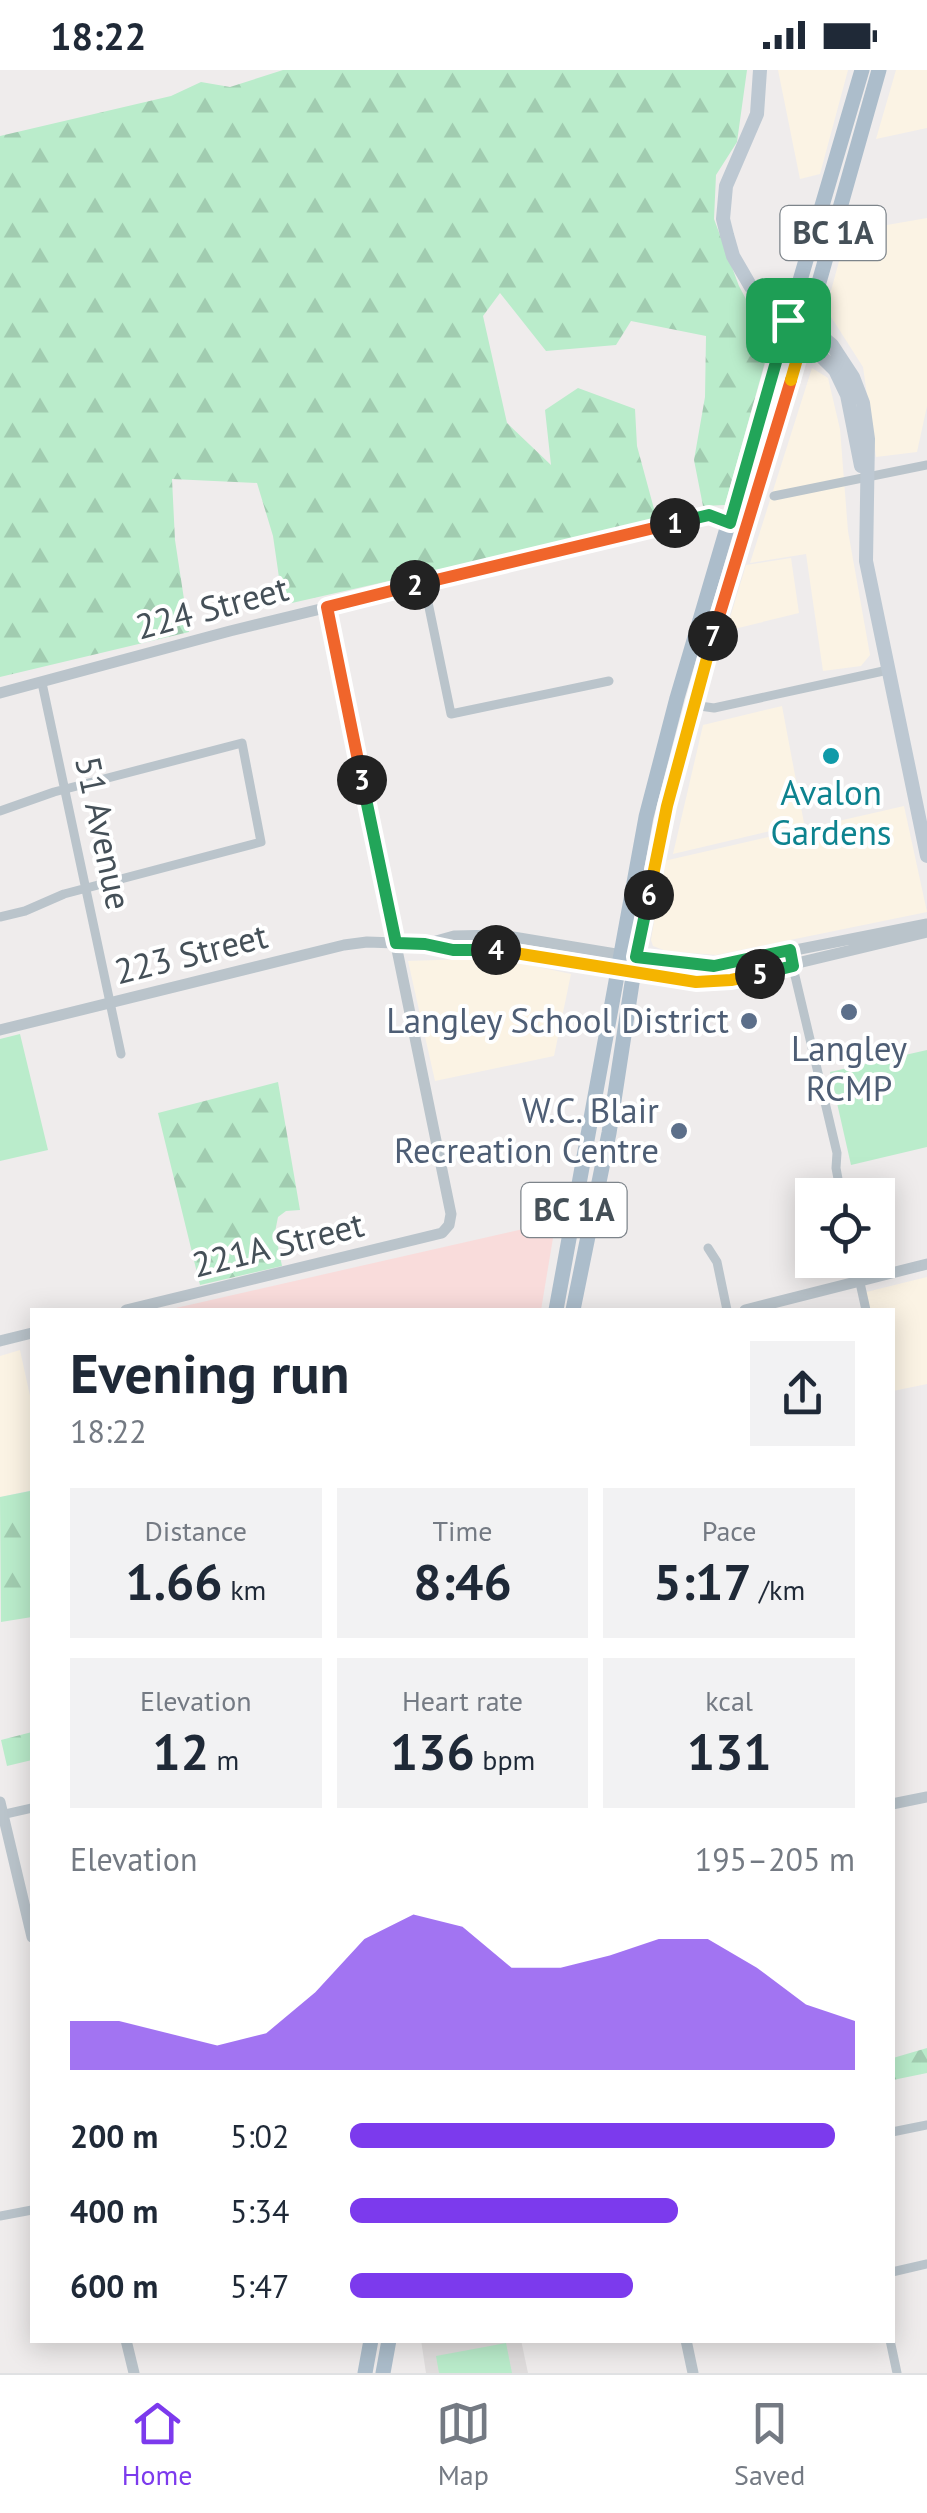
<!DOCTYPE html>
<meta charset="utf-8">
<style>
:root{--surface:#fff;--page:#f2f2f3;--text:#1f2937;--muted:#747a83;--line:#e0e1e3;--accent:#7c3aed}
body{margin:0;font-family:"PT Sans",sans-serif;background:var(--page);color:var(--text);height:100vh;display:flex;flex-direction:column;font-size:38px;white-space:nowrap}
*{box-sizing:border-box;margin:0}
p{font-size:32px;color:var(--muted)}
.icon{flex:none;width:55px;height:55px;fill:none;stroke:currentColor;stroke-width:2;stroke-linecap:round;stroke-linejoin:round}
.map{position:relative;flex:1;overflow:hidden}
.panel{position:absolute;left:30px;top:1238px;width:865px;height:1035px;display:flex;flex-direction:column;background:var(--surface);border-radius:0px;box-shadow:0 5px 25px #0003}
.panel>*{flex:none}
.tools{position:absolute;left:795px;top:1108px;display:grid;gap:20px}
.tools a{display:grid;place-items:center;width:100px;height:100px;border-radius:0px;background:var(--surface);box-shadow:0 5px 25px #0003;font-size:50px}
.pin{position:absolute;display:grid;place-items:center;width:85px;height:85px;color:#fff;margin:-42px;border-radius:20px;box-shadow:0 5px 15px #0006}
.km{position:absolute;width:50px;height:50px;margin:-25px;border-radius:50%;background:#222;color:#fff;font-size:28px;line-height:50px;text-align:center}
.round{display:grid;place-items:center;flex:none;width:105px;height:105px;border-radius:0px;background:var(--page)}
.summary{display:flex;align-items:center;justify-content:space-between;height:170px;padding:0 40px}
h1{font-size:55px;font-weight:800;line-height:75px}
.figures{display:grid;grid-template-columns:repeat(3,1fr);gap:15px;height:170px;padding:10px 40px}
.figures div{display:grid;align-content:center;border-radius:0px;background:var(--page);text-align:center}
.figures b{font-size:50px;font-weight:800}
.figures small{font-size:28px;font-weight:400}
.figures p{font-size:28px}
.chart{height:280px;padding:20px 40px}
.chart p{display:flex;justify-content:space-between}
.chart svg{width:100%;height:180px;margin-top:10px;fill:var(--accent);opacity:.7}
ul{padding:0 40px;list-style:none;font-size:32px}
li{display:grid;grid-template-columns:160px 120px 1fr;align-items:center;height:75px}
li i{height:25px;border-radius:12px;background:var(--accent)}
.status{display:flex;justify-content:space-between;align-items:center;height:70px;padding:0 50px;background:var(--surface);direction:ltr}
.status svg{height:28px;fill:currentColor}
.menu{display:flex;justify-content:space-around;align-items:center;height:140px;border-top:2px solid var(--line);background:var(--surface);font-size:28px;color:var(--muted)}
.menu a{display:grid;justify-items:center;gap:5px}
.menu .selected{color:var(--accent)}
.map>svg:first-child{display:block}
</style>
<div class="status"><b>18:22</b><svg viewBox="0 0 49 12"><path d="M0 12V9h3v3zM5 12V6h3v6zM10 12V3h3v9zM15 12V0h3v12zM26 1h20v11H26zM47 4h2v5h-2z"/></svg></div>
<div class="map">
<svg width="927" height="2303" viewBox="0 0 927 2303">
<defs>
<pattern id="forest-firs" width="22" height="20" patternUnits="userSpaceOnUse" patternTransform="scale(2.5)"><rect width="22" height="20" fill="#baeccb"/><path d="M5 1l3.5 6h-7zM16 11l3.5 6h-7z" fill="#a1ccb0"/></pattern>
</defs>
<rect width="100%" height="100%" fill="#efecec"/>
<path fill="#fbf3e4" d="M778,0H848L820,104L800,109Z
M896,0H927V58L876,69Z
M927,148V336L917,382L876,387L863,297L826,239L847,162Z
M812,298L828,308L840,359L848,461L870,585L861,596L823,601L806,484L750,493Z
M791,488L799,543L726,561L746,495Z
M782,636L804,753L673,784L703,655Z
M904,736L927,842L716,885L666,881L653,876L651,870L664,791Z
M497,888L571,904L554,986L435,1011L408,891Z
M927,1207V1314L893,1321L892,1240H870L866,1222Z
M20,1280L32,1335V1420L0,1427V1286Z"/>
<path fill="#e0dddd" d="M421,2270H521L528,2303H426Z"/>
<path fill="#f9dcdb" d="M545,1154L553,1168L541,1240H167Z"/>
<path fill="url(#forest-firs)" d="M283,0H747L737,72L716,105L714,149L739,216L770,274L725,435L703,436L694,390L705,327L706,266L631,251L616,275L546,281L500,223L483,246L507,353L551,395L545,340L578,318L635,339L637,376L657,450L283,535L273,466L257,413L172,409L175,470L189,562L0,607V66L171,26L201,12L230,17Z
M278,1012L300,1140L286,1141L278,1147L275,1162L282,1196L200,1215L158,1043Z
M30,1421L32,1547L1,1552L0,1427Z
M32,1662V1690L7,1696L1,1670Z
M927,1978V2003L893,2010V1988Z"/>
<path fill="#baeccb" d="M20,964L48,1080L0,1091V969Z
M927,980V1077L851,1095L830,1002Z
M506,2273L512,2303H439L436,2286Z"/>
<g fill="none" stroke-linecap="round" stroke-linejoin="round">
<path stroke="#bac4cb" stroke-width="9" d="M774,426L927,395
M424,513L451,644L609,611
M42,613L121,984
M693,635L714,638L888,600
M0,741L54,722L242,673L261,772L64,824L25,841L0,847
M791,889L837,1083L836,1098L841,1125
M708,1178L717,1192L727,1240
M855,1190L866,1240
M1,1745L32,1738
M892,2062L927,2055
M0,2146L32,2140
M892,2202L927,2194
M890,2270L897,2303"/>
<path stroke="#bac4cb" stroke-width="11" d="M0,623L230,561L705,446L730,453
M429,873L454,866L501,865L652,890L714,896L927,854
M0,960L344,875L367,872L425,874L453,880L524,883L645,905L714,913L927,862
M126,1240L442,1163L449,1155L451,1144L327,537
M745,1240L927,1194
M0,1271L32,1263
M0,1732L32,1867
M892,1734L927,1727
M126,2270L134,2303
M686,2270L693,2303"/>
<path stroke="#bdc8d2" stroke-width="14" d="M760,0L757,44L726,116L723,149L727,165L733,186L751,217L835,300L847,325L861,396
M788,250L807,254L832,275L853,307L863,333L868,369L866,491L927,786"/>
<path stroke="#acbdcb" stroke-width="15" d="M556,1240L646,747L677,628L862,0
M573,1240L609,1063L636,887L667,735L693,635L803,269L879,0
M365,2303L371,2270
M383,2303L389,2270"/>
</g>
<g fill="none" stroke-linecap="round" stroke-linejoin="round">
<g stroke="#fff" stroke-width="20">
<path id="split-1" d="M675,453L709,445L730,453L788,250"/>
</g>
<g stroke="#fff" stroke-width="20">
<path id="split-2" d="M415,515L675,453"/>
</g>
<g stroke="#fff" stroke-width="20">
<path id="split-3" d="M362,710L327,537L415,515"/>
</g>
<g stroke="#fff" stroke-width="20">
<path id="split-4" d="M362,710L396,873L425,874L453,880H496"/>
</g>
<g stroke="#fff" stroke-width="20">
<path id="split-5" d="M496,880L696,912L731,910L760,904"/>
</g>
<g stroke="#fff" stroke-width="20">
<path id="split-6" d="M649,825L636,887L714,896L790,880L793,896L760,904"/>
</g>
<g stroke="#fff" stroke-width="20">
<path id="split-7" d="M649,825L667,736L713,566"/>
</g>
<g stroke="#fff" stroke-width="20">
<path id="split-8" d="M713,566L791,310"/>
</g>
<g stroke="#fff" stroke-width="20">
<path id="split-9" d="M788,250L807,254L791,310"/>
</g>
<use href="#split-1" stroke="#22a559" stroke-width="12"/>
<use href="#split-2" stroke="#f0652b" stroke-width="12"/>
<use href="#split-3" stroke="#f0652b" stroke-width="12"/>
<use href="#split-4" stroke="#22a559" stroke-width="12"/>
<use href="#split-5" stroke="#f5b400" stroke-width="12"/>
<use href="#split-6" stroke="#22a559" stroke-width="12"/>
<use href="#split-7" stroke="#f5b400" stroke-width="12"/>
<use href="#split-8" stroke="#f0652b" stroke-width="12"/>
<use href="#split-9" stroke="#f5b400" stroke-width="12"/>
</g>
<circle fill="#0f9aa8" stroke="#fff" stroke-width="4" cx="831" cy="686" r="10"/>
<g fill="#5c6f8a" stroke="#fff" stroke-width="4">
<circle cx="849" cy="942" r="10"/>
<circle cx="749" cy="951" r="10"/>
<circle cx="679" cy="1061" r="10"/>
</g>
<g text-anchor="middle" stroke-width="8" stroke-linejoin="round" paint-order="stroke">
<g fill="#fff" stroke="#7d848a" stroke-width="2.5">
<rect x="780.5" y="136" width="105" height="54" rx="8"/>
<rect x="521.5" y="1113" width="105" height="54" rx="8"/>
</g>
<g font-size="32" font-weight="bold" fill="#455058">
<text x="833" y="174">BC 1A</text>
<text x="574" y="1151">BC 1A</text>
</g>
<g font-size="35" fill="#455058" stroke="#fff">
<text transform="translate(212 538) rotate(-15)" y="12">224 Street</text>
<text transform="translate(103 763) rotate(78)" y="12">51 Avenue</text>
<text transform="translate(191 884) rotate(-14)" y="12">223 Street</text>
<text transform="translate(278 1175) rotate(-14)" y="12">221A Street</text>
</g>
<g font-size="35" fill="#0d838f" stroke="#fff">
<text x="831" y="735">Avalon<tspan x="831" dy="40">Gardens</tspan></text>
</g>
<g font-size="35" fill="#4e5e75" stroke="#fff" text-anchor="end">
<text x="729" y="963">Langley School District</text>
<text x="849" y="991" text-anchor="middle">Langley<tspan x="849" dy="40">RCMP</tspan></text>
<text x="659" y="1053">W.C. Blair<tspan x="659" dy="40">Recreation Centre</tspan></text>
</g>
</g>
</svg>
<div class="tools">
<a><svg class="icon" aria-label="locate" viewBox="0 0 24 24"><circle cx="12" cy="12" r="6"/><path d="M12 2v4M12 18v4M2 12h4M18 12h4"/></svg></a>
</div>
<div class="pin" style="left:788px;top:250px;background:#1e9e55"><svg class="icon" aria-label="arrive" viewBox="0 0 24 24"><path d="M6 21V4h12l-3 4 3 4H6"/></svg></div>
<b class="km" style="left:675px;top:453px">1</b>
<b class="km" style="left:415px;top:515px">2</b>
<b class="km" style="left:362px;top:710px">3</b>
<b class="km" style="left:496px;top:880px">4</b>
<b class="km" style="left:760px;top:904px">5</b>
<b class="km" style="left:649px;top:825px">6</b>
<b class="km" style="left:713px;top:566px">7</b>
<section class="panel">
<div class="summary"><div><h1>Evening run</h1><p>18:22</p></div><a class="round"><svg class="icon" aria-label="share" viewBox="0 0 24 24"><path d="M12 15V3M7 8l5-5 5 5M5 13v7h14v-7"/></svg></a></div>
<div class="figures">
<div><p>Distance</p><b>1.66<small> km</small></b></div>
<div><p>Time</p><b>8:46</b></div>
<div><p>Pace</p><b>5:17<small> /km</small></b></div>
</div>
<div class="figures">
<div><p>Elevation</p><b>12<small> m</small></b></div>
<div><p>Heart rate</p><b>136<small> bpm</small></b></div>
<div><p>kcal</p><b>131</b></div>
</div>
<div class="chart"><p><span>Elevation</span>195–205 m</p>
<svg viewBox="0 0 160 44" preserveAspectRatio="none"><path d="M0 44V32L10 32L20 35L30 38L40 35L50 25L60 12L70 6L80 9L90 19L100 19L110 16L120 12L130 12L140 19L150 28L160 32V44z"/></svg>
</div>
<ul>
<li><b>200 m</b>5:02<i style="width:96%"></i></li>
<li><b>400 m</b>5:34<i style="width:65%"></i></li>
<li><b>600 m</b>5:47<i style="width:56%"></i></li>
</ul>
</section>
</div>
<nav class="menu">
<a class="selected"><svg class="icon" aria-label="home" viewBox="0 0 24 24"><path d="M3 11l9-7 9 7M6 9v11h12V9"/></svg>Home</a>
<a><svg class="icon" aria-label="map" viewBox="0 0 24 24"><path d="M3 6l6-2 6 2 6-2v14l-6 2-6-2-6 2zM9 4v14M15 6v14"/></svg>Map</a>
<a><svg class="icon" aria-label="saved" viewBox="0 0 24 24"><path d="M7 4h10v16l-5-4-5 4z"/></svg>Saved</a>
</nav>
